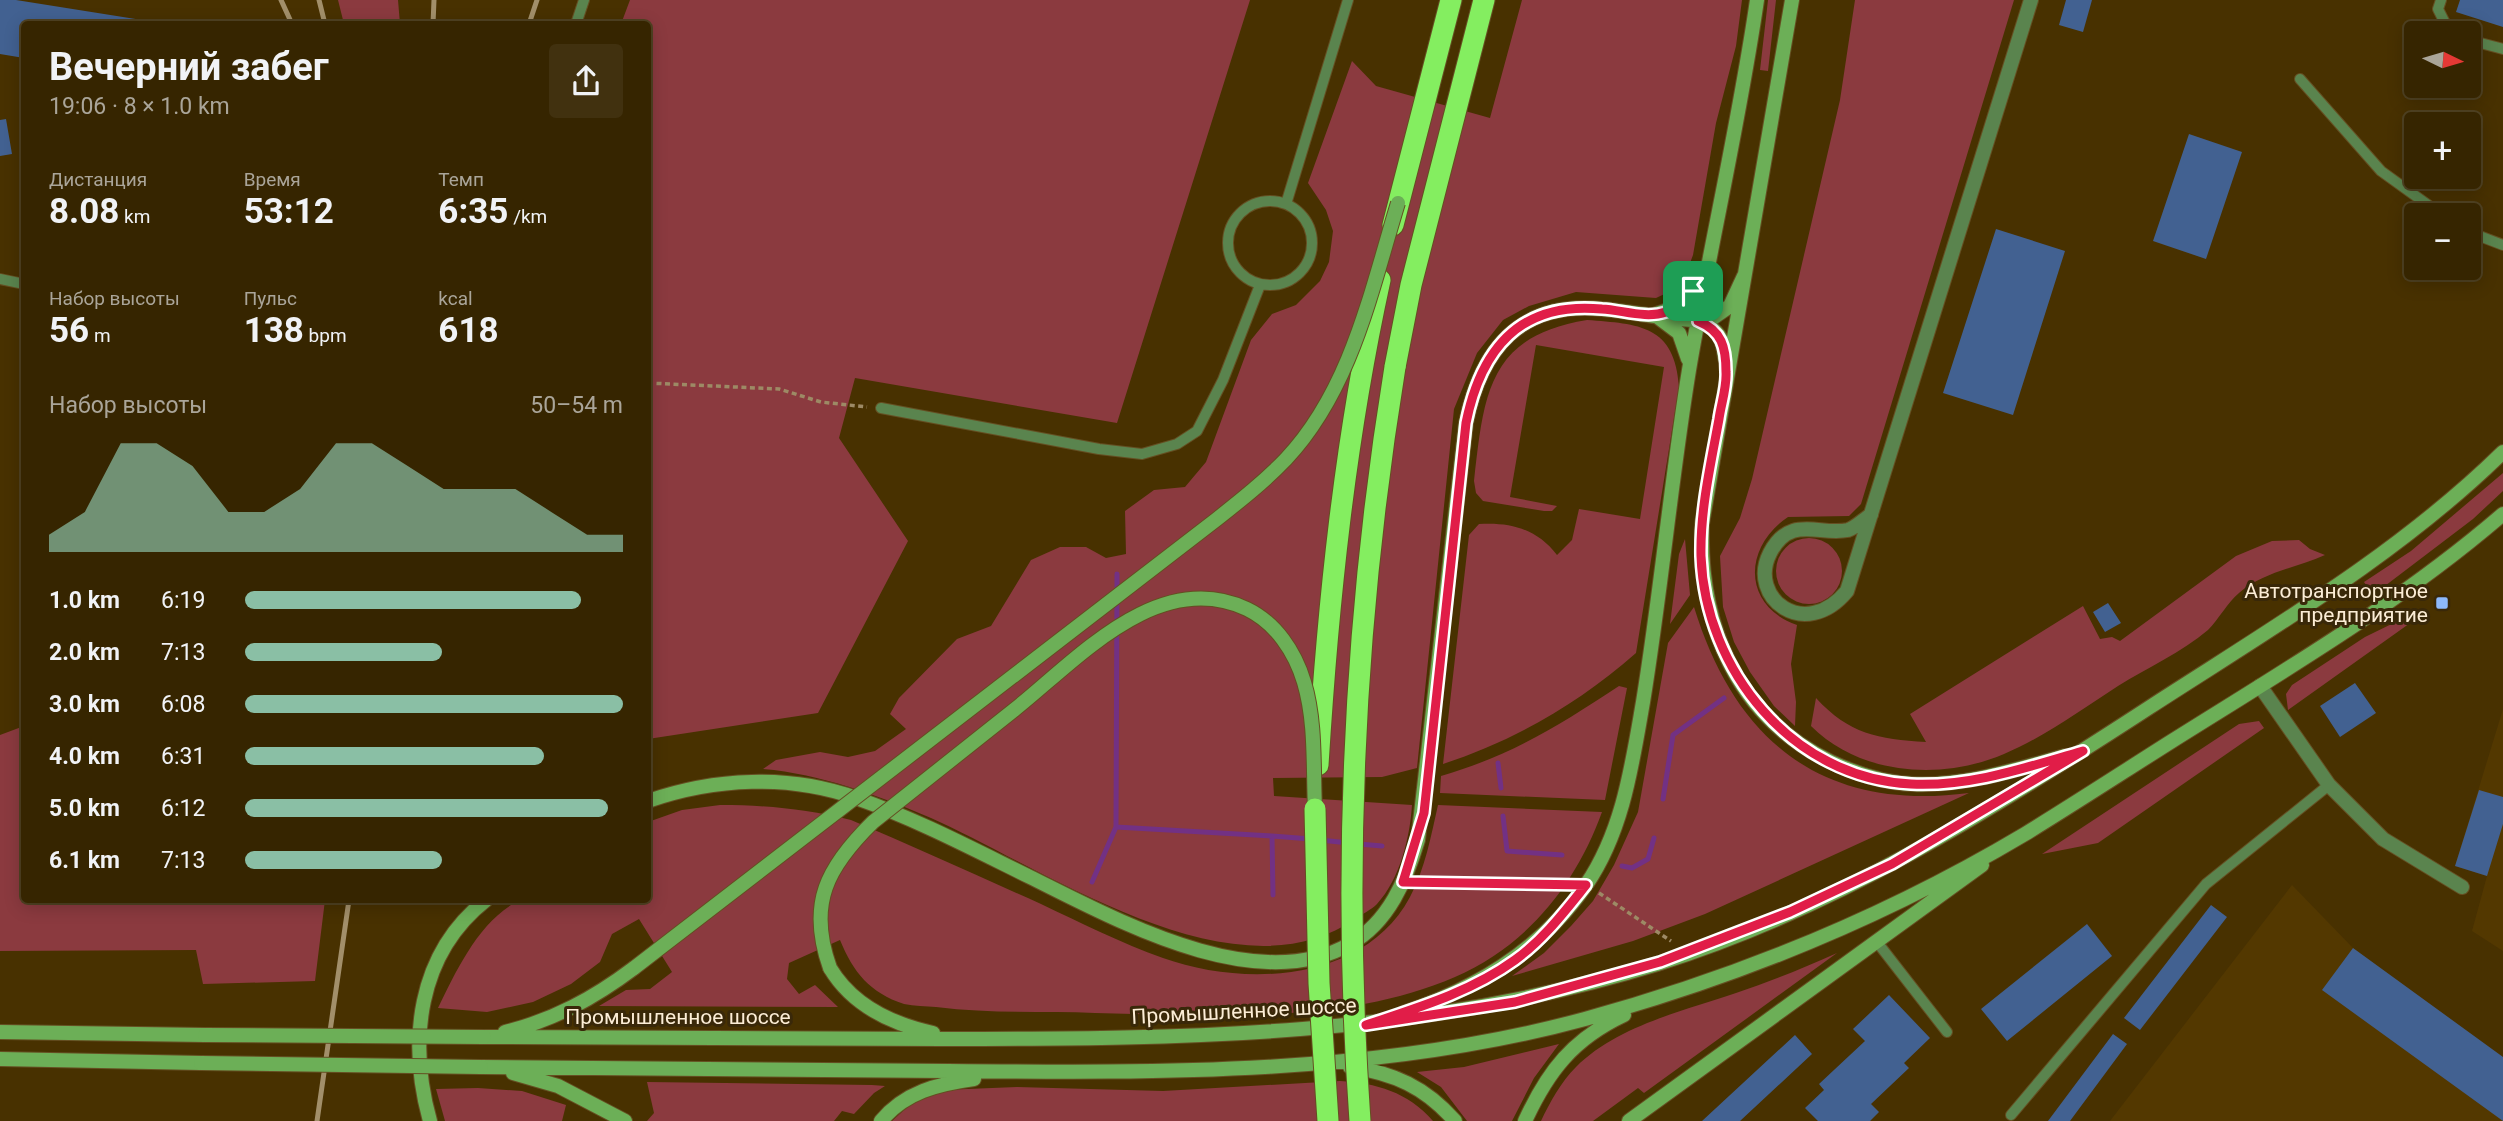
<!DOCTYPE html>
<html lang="ru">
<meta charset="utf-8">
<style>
:root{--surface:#362500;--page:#41310f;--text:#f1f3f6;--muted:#aaa599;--line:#504222;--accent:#8abfa5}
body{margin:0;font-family:Roboto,sans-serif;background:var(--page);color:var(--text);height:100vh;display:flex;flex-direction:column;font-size:26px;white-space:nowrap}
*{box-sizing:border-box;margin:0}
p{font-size:23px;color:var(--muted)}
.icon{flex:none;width:38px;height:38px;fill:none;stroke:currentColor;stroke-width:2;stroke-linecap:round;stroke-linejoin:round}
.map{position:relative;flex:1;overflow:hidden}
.drawer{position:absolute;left:21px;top:21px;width:630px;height:882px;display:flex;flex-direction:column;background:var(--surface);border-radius:7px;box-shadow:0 4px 18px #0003,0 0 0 2px var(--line)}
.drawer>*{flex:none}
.needle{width:46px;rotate:95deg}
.buttons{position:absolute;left:2404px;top:21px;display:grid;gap:14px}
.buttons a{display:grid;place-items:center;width:77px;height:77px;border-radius:7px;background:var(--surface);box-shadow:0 4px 18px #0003,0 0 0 2px var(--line);font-size:35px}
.pin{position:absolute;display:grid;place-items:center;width:60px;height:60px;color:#fff;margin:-30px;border-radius:14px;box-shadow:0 4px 10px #0006}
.round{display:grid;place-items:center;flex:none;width:74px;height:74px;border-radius:7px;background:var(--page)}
.summary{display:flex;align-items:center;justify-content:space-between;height:119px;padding:0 28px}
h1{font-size:38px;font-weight:700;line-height:52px}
.metrics{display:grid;grid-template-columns:repeat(3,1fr);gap:10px;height:119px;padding:7px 28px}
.metrics div{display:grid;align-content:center}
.metrics b{font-size:35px;font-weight:700}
.metrics small{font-size:19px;font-weight:400}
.metrics p{font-size:19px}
.chart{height:196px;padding:14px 28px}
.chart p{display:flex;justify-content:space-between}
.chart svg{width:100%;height:126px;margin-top:7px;fill:var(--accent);opacity:.7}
ul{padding:0 28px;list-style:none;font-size:23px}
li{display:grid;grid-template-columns:112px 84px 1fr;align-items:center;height:52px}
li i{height:18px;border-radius:9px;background:var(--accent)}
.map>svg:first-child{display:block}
</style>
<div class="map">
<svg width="2503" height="1121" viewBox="0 0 2503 1121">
<rect width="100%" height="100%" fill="#483100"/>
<path fill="#533800" d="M2503,709V951L2472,931L2487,876L2455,866Z
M2292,885L2353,948L2503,1057V1121H2110Z"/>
<path fill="#8b3a3f" d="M338,0H398L400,24H344Z
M630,0H1250L1117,423L855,378L839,438L908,541L818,713L648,739V24H621Z
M1522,0H1742L1736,46L1716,123L1693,255L1686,274L1671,291L1656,298L1576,292L1529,306L1503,320L1477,353L1454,409L1417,768L1382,777L1273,778L1274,796L1412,805C1410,837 1400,879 1377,904C1371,910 1362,914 1355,919C1234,1003 1044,868 931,818C877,795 821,774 763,769L776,760L820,752L848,757L875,751L906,729L890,714L899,698L957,639L991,626L1031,560L1060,547H1086L1106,558L1126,554L1125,511L1154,490L1185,487L1206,462L1251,340L1272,314L1296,305L1320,281L1329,262L1333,231L1326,210L1308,183L1352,61L1376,86L1490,118Z
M1768,0H1776L1768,71L1760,70Z
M1855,0H2014L1861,504L1849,516L1788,517C1743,547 1742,606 1797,625L1791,664L1796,702L1795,726L1774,706L1750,672L1734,642L1723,607L1720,556L1740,518L1752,479L1840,100Z
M1587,320C1639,324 1675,325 1679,387L1636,653C1579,703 1516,740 1443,764L1469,535L1479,524C1511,522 1537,529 1557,555L1572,540L1579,509L1640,519L1664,367L1536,345L1510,497L1557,506L1552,511H1544L1483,501L1476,493L1474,481C1484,394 1488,336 1587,320Z
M2503,473V491L2473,519L2373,595L2364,582L2411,551Z
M1776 571a33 33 0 1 1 66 0a33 33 0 1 1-66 0Z
M1685,539L1690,595L1670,624L1679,554Z
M2299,540L2310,549L2325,555C2296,568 2263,572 2239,593C2227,603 2219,619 2208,630C2182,652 2147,668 2118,686C2081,710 2044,737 2004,754C1941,781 1860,775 1811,726L1816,698C1849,734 1878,739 1926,742L1910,714L2083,606L2100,639L2112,637L2120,641L2236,556L2272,541Z
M1694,607C1736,743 1824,812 1969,793L1705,914L1633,941L1512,976L1544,953L1571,926L1593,901L1614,865L1638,812L1668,643Z
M2412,614L2420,616L2288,710L2286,694L2292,685L2365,637Z
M1619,686L1627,688L1605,800L1440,793L1441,776C1510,756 1560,725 1619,686Z
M2259,721L2264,728L2098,843L2042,854L2239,724Z
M24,726V900H325L315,981L203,984L196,950L0,951V735Z
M720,805C766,805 806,809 851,820C915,847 978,876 1041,904C1081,923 1121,943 1163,958C1244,987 1364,983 1410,897C1425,869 1431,836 1438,805L1602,812C1576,884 1527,946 1455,977C1335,1029 1186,1014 1057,1012C1017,1012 977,1012 936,1007C926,1006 914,1006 904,1004C870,993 853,972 840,940L789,963L787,979L799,994L815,985L838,1007L599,1006L626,990L650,989L672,972L639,919L612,934L600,962L571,984L533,1002L487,1012L438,1008C456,971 479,921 518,901C528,896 628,900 648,900V822L682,810Z
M1837,953L1644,1093L1638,1088L1593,1121H1541C1550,1102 1561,1082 1576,1067C1617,1026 1683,1011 1736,993C1771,981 1804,968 1837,953Z
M1559,1044L1534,1078L1512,1121H1467L1441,1087L1417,1072L1464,1067Z
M1340,1081C1376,1083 1408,1092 1433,1121H892L913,1102L942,1090L1017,1087L1163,1091Z
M647,1082L872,1085L885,1086L874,1093L854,1114L842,1111L834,1121H647L654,1113Z
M478,1088L522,1091L566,1105L562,1121H445L436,1089Z"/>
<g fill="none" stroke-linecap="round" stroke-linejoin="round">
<path stroke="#723184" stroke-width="5" d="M1498,763L1501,788
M1663,799L1673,735L1724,698
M1503,816L1507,851L1562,855
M1116,827L1272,836L1273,895
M1272,836L1311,839
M1320,840L1349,843
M1359,844L1382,846
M1622,866L1632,868L1648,859L1654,838
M1092,882L1116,827L1117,574"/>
</g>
<path fill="#426191" d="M0,0H16L167,24H24V58L0,54Z
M2066,0H2092L2083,32L2059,25Z
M2460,0H2503V27L2456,12Z
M6,119L12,154L0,156V120Z
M2189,134L2242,152L2206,259L2153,241Z
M1996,229L2065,251L2013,415L1943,393Z
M2108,603L2121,623L2105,632L2093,612Z
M2355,683L2376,713L2340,737L2320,706Z
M2479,790L2503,797V824L2487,876L2455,866Z
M2211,905L2227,917L2140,1030L2124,1018Z
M2087,924L2112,956L2007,1041L1981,1009Z
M2353,948L2503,1057V1121L2322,990Z
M1889,995L1930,1038L1904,1063L1909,1068L1871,1104L1879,1112L1870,1121H1818L1805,1108L1824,1090L1819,1084L1865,1041L1853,1029Z
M2113,1034L2127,1044L2070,1121H2048Z
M1795,1035L1812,1054L1740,1121H1702Z"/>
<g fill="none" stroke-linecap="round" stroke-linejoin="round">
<g stroke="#654f22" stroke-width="12">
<path id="lane" d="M2441,0L2438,9L2450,33
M576,24L584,0
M2469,40L2503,49
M2300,79L2381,171L2442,215
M1228 243a42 42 0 1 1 84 0a42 42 0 1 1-84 0Z
M1286,204L1348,0
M2469,232L2503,245
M0,279L24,284
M881,408L1099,449L1142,454L1177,444L1197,431L1223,380L1260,285
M1877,942L1947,1032
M2011,1115L2206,884L2329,785"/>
</g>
<g stroke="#654f22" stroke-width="16">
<path id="street" d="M1871,515C1864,519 1855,528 1848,530C1819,536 1790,514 1770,553C1747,598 1805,642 1847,591L2031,0
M2260,686L2329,785L2383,839L2462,887"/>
</g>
<g stroke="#654f22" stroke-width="16">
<path id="secondary" d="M1792,0L1702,524C1699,625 1736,716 1831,762C1857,774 1885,783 1913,784C1966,786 2014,770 2065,756
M1656,314C1676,309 1694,293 1704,275
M1659,318L1679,333L1688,359
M1699,321C1718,329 1723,338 1725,358
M648,801C714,778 789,774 856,798C916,819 973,849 1030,877C1115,919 1256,998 1350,944C1389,922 1406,880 1418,840L1466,423C1481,348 1521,301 1602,309C1638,312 1675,322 1710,320L1730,306L1744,276
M830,968C852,1005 892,1024 933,1033
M1403,1013C1476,989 1541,950 1586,885C1623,831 1632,765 1643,702C1661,592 1671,480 1689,370C1710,246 1739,124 1757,0
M0,1032L205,1035
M505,1032C554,1020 594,998 634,968
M484,1037C637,1038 790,1038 943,1039C1187,1039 1421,1037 1657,964C1834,909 1995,808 2150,707C2272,628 2399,554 2503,452
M0,1059L201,1063
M481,1067C637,1069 793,1070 948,1071C1161,1073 1379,1075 1585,1019C1738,977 1889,915 2025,834C2074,804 2123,772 2172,741C2285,670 2401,602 2503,514
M1350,1067C1394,1073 1425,1087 1455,1121
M513,1073L558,1086L625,1121
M430,1121C408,1042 417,954 486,900
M881,1121C905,1092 938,1084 974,1079
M1525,1121C1548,1071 1573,1039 1624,1015
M1629,1121L1982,865"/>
</g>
<g stroke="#654f22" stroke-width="23">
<path id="highway" d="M1393,225L1451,0
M1395,367L1411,285L1484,0
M1318,765C1328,602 1345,440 1380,280"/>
</g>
<path stroke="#9d8a65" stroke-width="3.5" stroke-dasharray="5 3.5" stroke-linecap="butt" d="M648,383L779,389L821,402L867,407
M1419,882L1566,884
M1599,893L1671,941"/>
<use href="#lane" stroke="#5a844e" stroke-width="10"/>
<use href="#street" stroke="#5a844e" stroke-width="14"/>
<use href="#secondary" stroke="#6caf57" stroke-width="14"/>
<use href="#highway" stroke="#84ee60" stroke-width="21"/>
<path stroke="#a28f6a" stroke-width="5" d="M281,0L292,24
M319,0L325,24
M433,24L434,0
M529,24L537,0
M317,1121L349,900"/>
<g stroke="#654f22" stroke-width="16" stroke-linecap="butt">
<path id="secondary-bridge" d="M634,968L1217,519C1241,500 1265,481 1286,459C1351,390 1371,291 1398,203
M830,968C807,904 827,867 873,822C920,785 967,747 1014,710C1077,660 1158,567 1247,609C1276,623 1295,652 1304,682C1316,722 1313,767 1315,809
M205,1035L484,1037
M201,1063L481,1067"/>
</g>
<g stroke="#654f22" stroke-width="23" stroke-linecap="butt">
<path id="highway-bridge" d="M1315,809L1319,983L1328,1121
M1360,1121C1342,868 1354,618 1395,367"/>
</g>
<use href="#secondary-bridge" stroke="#6caf57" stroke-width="14"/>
<use href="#highway-bridge" stroke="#84ee60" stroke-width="21"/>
</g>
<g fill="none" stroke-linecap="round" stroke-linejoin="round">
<g stroke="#fff" stroke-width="14">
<path id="route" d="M1707,270L1698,321C1722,331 1726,347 1726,372C1727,387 1721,404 1719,419C1711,463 1700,510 1701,556C1705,670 1792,778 1911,784C1971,787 2027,767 2083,751L1892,864L1790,912L1660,962L1515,1002L1366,1025C1417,1008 1471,992 1515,960C1543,940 1565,911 1586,885L1403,882L1424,813L1466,423C1481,349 1520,301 1602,309C1622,310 1646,319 1666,312C1684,305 1698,286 1707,270Z"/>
</g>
<use href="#route" stroke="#e11d48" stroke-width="9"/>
</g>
<rect fill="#8db9fc" stroke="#392809" stroke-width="2.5" x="2435" y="596" width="14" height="14" rx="3.5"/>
<g text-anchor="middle" stroke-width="6" stroke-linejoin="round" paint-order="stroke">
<g font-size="21" fill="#fcedd6" stroke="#392809" text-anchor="end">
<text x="2428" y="598">Автотранспортное<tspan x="2428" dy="24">предприятие</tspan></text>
</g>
<g font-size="21" fill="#fcedd6" stroke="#392809">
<text transform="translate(1244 1011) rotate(-3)" y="7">Промышленное шоссе</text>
<text x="678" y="1024">Промышленное шоссе</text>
</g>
</g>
</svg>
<div class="buttons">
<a><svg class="needle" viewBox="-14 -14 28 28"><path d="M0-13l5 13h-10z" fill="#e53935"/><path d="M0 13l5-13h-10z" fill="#aaa599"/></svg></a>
<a>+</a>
<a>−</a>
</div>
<div class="pin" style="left:1693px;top:291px;background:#1e9e55"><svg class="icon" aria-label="arrive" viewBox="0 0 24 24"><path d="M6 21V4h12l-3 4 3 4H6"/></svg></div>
<section class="drawer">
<div class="summary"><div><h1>Вечерний забег</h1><p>19:06 · 8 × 1.0 km</p></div><a class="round"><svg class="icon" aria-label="share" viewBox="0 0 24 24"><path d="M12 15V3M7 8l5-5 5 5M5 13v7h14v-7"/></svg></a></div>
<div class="metrics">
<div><p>Дистанция</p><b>8.08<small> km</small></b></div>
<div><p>Время</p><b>53:12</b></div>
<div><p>Темп</p><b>6:35<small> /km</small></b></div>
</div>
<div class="metrics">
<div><p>Набор высоты</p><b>56<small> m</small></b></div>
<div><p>Пульс</p><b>138<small> bpm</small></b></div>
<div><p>kcal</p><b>618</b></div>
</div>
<div class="chart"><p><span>Набор высоты</span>50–54 m</p>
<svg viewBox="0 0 160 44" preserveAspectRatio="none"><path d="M0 44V38L10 30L20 6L30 6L40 14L50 30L60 30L70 22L80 6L90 6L100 14L110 22L120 22L130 22L140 30L150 38L160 38V44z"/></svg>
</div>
<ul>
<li><b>1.0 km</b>6:19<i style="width:89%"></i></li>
<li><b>2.0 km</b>7:13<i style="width:52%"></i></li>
<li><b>3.0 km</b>6:08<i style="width:100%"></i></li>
<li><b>4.0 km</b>6:31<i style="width:79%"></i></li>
<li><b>5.0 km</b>6:12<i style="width:96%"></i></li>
<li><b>6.1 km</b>7:13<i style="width:52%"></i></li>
</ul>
</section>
</div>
